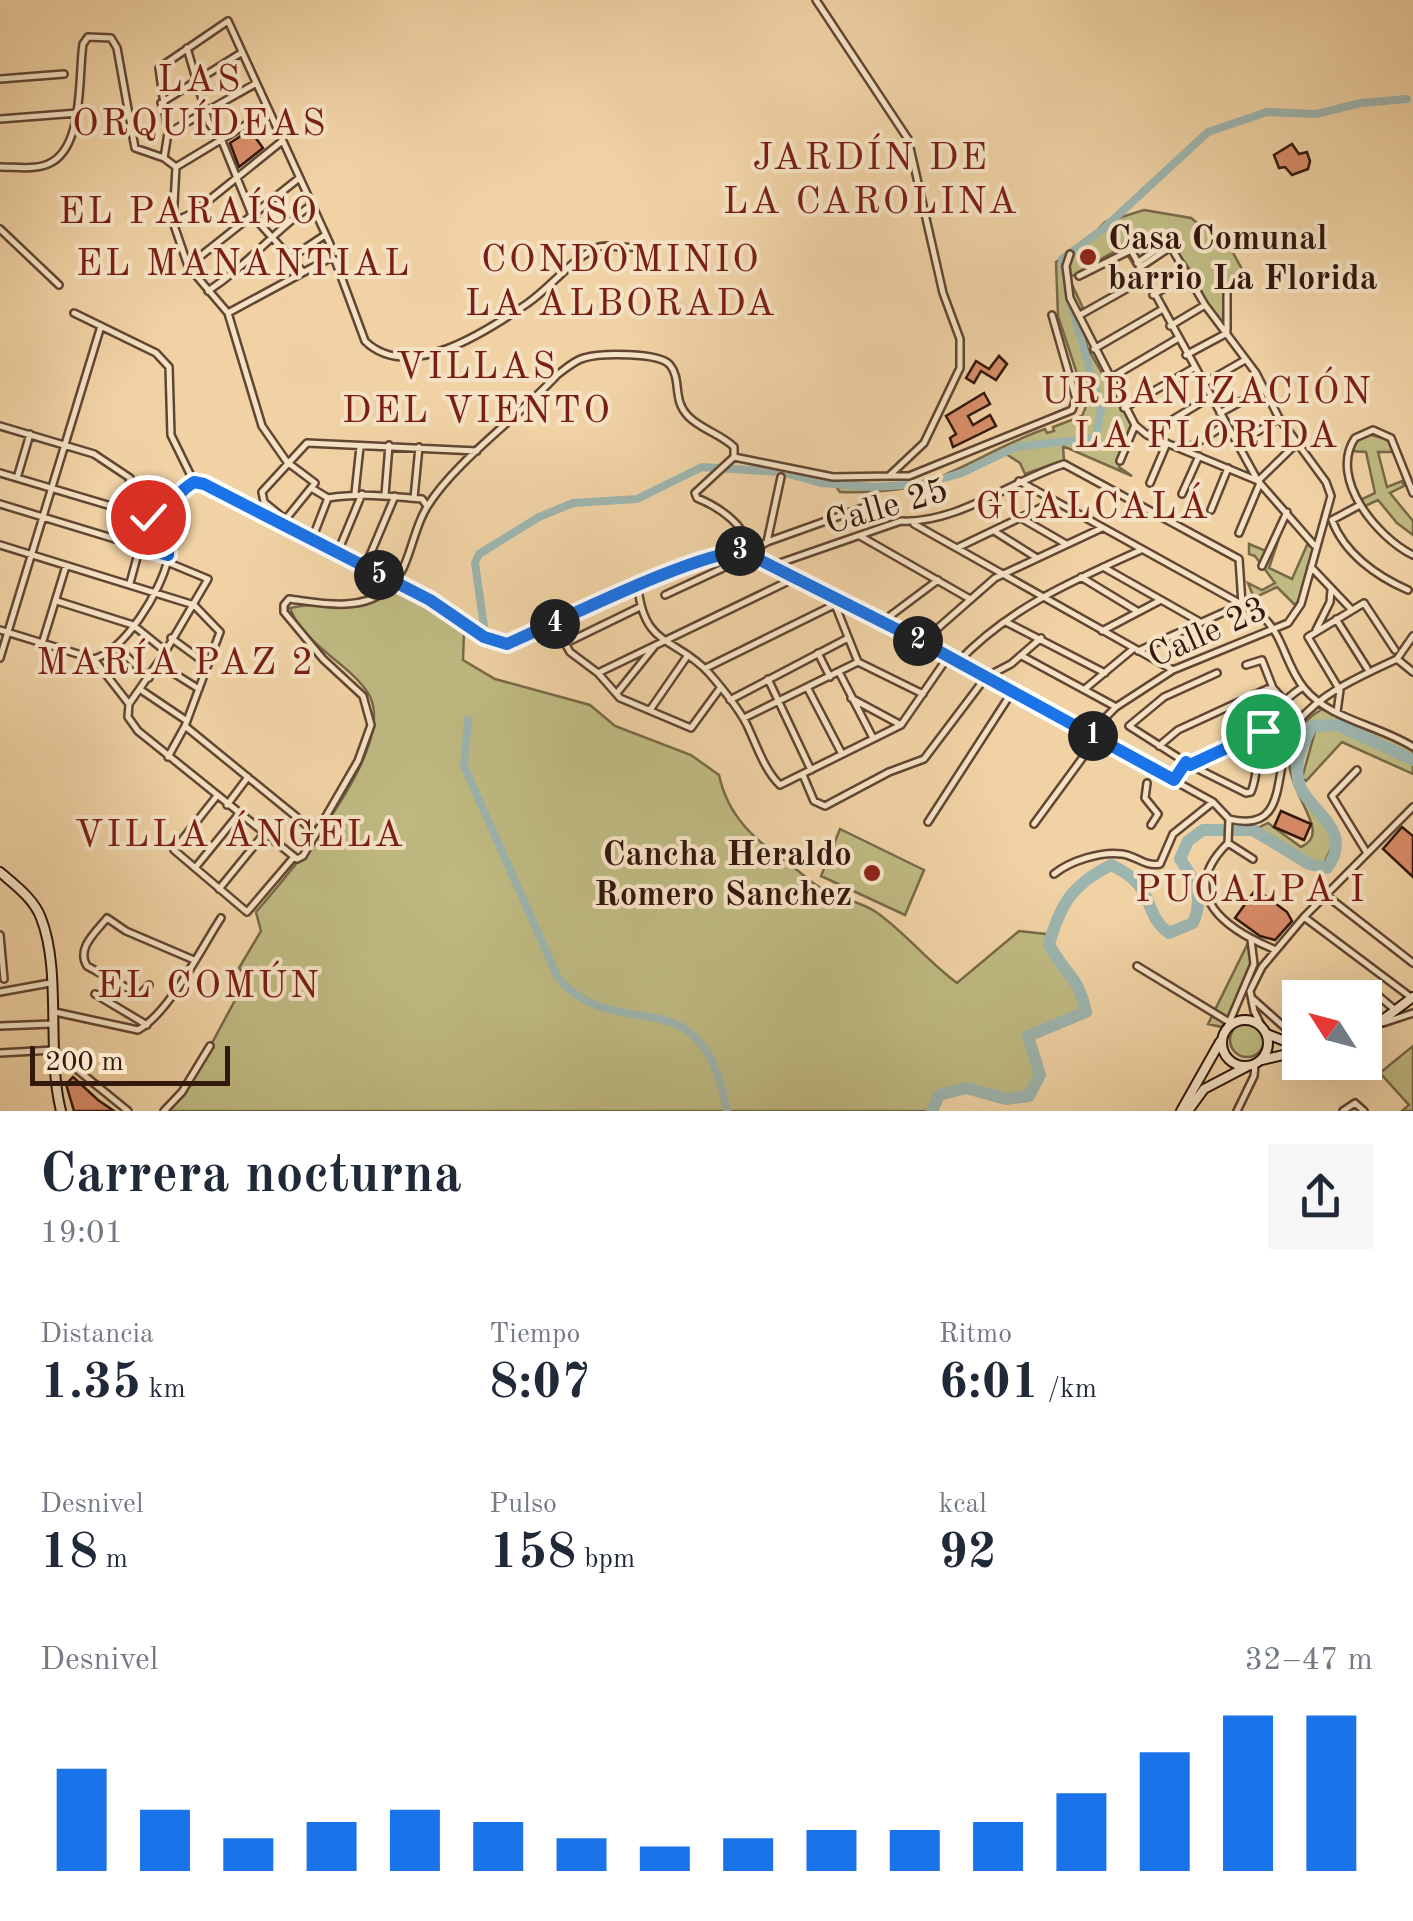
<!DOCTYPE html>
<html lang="es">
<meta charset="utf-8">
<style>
:root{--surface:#fff;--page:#f6f6f7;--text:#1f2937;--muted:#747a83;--accent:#1a73e8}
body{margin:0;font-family:"Old Standard TT",serif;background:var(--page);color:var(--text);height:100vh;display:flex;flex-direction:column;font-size:38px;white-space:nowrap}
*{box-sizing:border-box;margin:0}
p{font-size:32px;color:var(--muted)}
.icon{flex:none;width:55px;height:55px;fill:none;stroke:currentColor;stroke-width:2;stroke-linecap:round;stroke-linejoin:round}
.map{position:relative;height:1111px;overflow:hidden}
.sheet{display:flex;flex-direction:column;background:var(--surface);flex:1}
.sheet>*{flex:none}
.needle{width:65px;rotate:306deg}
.tools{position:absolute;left:1282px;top:980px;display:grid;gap:20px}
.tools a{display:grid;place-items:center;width:100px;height:100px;border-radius:0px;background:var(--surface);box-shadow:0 10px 40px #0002;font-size:50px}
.scale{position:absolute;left:30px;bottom:25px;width:200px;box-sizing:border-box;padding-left:10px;border:5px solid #32180d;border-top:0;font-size:28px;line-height:35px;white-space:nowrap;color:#32180d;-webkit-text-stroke:8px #f5e2c4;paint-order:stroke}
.pin{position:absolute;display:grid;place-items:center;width:85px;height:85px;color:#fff;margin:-42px;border:5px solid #fff;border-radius:50%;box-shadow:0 2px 10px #0007}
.km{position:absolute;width:50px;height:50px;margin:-25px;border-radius:50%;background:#222;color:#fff;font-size:28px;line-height:50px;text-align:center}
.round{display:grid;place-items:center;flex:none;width:105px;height:105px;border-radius:0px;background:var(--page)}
.headline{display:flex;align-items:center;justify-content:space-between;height:170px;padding:0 40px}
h1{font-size:55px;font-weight:700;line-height:75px}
.stats{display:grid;grid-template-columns:repeat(3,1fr);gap:15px;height:170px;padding:10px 40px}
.stats div{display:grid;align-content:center}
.stats b{font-size:50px;font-weight:700}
.stats small{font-size:28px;font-weight:400}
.stats p{font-size:28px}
.chart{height:280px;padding:20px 40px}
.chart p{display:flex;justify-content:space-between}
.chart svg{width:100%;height:180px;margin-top:10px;stroke:var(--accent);stroke-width:6}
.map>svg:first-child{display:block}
</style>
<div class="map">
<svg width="1413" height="1111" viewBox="0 0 1413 1111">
<rect width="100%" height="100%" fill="#f0d2a4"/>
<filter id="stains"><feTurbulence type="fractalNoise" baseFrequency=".002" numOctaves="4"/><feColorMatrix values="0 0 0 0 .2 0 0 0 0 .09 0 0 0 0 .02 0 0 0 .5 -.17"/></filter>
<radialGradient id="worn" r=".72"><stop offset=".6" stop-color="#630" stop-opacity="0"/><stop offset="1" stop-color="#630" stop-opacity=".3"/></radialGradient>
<path fill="#bfba82" stroke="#786948" stroke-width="2.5" d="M1144,210L1191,218L1232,251L1252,287L1233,288L1224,295L1225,337L1205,311C1207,292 1184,256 1168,246L1135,267L1126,253L1115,251L1069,278L1083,308L1077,314L1088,349L1136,431L1119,467L1132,476L1063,446L1064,460L1025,474L1020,463L1006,454C952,483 902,494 840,492L835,485C868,486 906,489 937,478C974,463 1007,442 1045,429L1047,433L1054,431L1053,427L1082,416L1087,404L1058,316L1056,262L1081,247L1105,222Z
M1367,434L1387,439L1395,452H1378L1387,487L1402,481L1404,486L1390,493L1413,521V535L1397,523L1378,500L1363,507L1360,500L1375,493L1366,452L1351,451L1356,440Z
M1285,520L1269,568L1292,579L1307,545L1313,547L1305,592L1295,605L1277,587L1254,598L1248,583L1262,590L1275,583L1255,556L1249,554V544L1268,552Z
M399,590L428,602L464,631L463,660L495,679L590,705L615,726L691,755L719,775C728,817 755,840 789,864C801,872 813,885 826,891C842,899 861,902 876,912C906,933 928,962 957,983L1019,931L1046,934L1060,965L1079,982L1086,1012L1029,1036L1040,1075L1029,1096C991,1100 976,1085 939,1095L932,1111H167L192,1080L247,978L239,968L261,931L256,912C289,874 401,745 368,693C348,662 302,644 290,608C332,598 355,615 399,590Z
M1322,709L1406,744L1413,750V758L1341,722L1312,723C1278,780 1308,790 1335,839L1324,864L1310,863L1258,828L1268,823L1301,847C1347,827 1237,762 1322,709Z
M1341,727L1413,762V774L1342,742L1306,781L1302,778L1316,728Z
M840,829L924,870L905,915L821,876Z
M1248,943C1264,967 1234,1005 1222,1027L1208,1024Z
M1230 1040a17 17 0 1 1 34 0a17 17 0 1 1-34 0Z
M1413,1046V1111H1402L1409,1105L1380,1073Z"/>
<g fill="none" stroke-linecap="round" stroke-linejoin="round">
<path stroke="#9db5af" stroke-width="8" d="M1065,275L1062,259L1103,229L1208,132L1267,112L1316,114L1361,103L1407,99
M484,627L475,563L479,554L539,517L573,503L637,499L702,467L781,472L821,483L874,487L922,484L962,473L1016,447L1096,438L1101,409L1068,294
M468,720L464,766L558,978C620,1049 702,970 727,1111"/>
<path stroke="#9db5af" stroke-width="12" d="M932,1111L939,1095L966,1088L1006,1099L1029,1096L1040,1075L1028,1036L1086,1012C1078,974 1065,976 1049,944C1061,903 1072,885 1111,865C1158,886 1141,913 1169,933L1193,923C1204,897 1196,881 1180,859L1188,841L1203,830H1253L1309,864L1327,868C1357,827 1303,810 1298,779C1295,759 1303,743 1312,726L1338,725L1413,760"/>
</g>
<path fill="#d88d68" stroke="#32180d" stroke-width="2.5" d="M250,130L263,148L239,167L230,143Z
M1292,144L1299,154L1307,152L1310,161L1308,169L1292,175L1285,167L1279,168L1274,155Z
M999,356L1007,364L996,380L981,371L974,383L966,378L976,361L989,369Z
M984,393L990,404L968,416L973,425L990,415L996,426L953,447L950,438L956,434L946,416Z
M1281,811L1311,824L1304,840L1274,827Z
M1402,827L1413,836V877L1383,849Z
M1256,889L1287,912L1292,921L1275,940L1260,936L1235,918Z
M73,1077L98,1100L114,1111H74L66,1084Z"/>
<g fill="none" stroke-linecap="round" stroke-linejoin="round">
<g stroke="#624633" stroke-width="10">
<path id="street" d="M187,48L209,123L222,141L252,215L303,272
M0,79L64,74
M161,103L241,53
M0,119L78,113
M168,133L255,84
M164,158L168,133L159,68L228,21L330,244V258L335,260L365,341C409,384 489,330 528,303C551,287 571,260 596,248C606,243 622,249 634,247
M0,167C15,167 34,170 48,164C85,149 78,75 83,44L88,37L111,38L117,48L135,148L164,158L176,167
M176,167L173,222L188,266L228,313L262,426L287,462L315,483L281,525
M176,167L267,112
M173,222L193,213L281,142
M0,229L59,285
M1070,254L1066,266L1070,298L1135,425L1147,435L1258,481L1295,445
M292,257L325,235
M188,266L298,179
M1139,268L1169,248
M1079,276L1131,250L1258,481L1314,545
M208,291C249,264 273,232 310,206
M1227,294V330
M1153,295L1187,275
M74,313L156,353L169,367L171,435L194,482
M228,313L330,258
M1080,315L1144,279
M1170,326L1205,305
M1094,349L1161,310
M1186,355L1227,333
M1109,379L1177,339
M1203,384L1245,360
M1124,408L1194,368
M1220,413L1264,389
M0,426L94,454L130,478L124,509
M1149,434L1210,397
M1238,444L1279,418
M1185,450L1227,424
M734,457L833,477L889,476L924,443L960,368V339L943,293L908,139L816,0
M1120,461L1135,425
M0,473L148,517L130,583
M889,476H909L1072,410L1076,399L1052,315
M17,478L30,434
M1019,481L1261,615C1284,635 1285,665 1304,688C1330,720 1379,725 1413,747
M194,482L204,484L430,600L497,643L507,644C549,626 714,544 749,554L922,642L1213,802L1229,819L1228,843C1175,895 1227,930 1276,950
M1150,483L1167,443
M313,489L328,498C360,493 390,496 422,499L427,506
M355,493L360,447
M1413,493L1391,438L1373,430L1355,438C1328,479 1378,538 1413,555
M1182,494L1199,456
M385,495L389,445
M414,498L419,447
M0,504L168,555
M1360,505L1332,520C1344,553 1376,576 1408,590
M1211,510L1228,468
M1021,518L1066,544
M286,520L264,502L262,492L307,443L477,451
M914,524L1173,670
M994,531L1037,558
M1239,533L1260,483
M860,536L970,599
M311,542L328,498
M767,542L781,477
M0,545L194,605L220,632L185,726L168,757
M959,547L1055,501
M337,554L362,494
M774,565L901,521C957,524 1011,481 1064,464L1239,559L1242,604L1138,651
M1262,566L1287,512
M365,567L395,496
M1103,567L1200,622
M1311,567L1350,608
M1081,577L1137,611
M638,587C644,648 676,637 709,673C722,688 737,706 746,723C756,743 764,770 780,785L901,725L948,657
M665,595L721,569L767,542L865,507
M57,601L133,625L164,650
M836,607L858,662L923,694
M1336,619L1367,668
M882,622L938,580
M1006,622L1105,673
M554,624L570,652L598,673L620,698L691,728L721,687
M0,630L94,659C125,650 161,591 168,559C171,541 166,521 171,503C174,493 185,488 194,482
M1316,630L1330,602L1331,590
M1102,631L1161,600
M1413,636L1397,659L1413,672
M171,638L208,665
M922,642L995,578L1102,528
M42,644L66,566
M564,644L640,607
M116,646L149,678
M818,653L830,677
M1022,656L1116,707
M0,658L101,326
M94,659L129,704L128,717L138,731L297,859L303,856L358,761L371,725L363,696L323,659L284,612V605L289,599C321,603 359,612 387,590C411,570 411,532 427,507C454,462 520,416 557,375C565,369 575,360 584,358C600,353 659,352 670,365C682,380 672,400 688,416C700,429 721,434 734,447V457L695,493L697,498C719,507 750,527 749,554
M958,662C1009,608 1074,580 1141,550
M159,664L199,689
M1246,665L1262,660L1273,688
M706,668L842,601
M839,672L873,738
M598,673L797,577
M1217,673L1164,697L1129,726L1190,765L1246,793L1251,792C1258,776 1256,760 1259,743C1263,721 1285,698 1303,687
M768,679L811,770
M807,687L842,754
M1338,687L1308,637L1364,603L1395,650
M1086,688L1133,649
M141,690L187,721
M617,693L654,647
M851,698L901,725
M730,700L848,638
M129,704L164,654L208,579L167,562
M650,710L688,655
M1337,712L1340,690
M744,718L858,662
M185,726L315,832
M1089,734L1116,707L1173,670L1288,623L1301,604L1331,496L1326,482L1279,418L1256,373L1205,305L1168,242L1137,263
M1159,746L1178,730L1267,689L1273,688L1283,699
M1190,765L1263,731
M1357,770L1332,796L1367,853
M803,775L814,801L825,806L889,772L924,759L986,677L1011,664L1041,638
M1173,780L1186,762
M1147,783L1145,798L1158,814L1151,825
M216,797L174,850L247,912L293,858
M227,805L248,777
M1229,819C1296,836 1268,758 1298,722C1322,692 1363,675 1397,659
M928,822L1012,692
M1034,824L1097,738
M1228,843L1253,859
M195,868L238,815
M1054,874C1070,861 1101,851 1122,854C1137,856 1145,867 1160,864L1173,834L1213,802
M219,889L263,835
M1327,896L1413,963
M1304,917L1412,998
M0,935L4,979
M1137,966L1229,1022
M149,985L140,995L87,966C76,948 96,932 107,918L126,931L194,960
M0,992L50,983
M1375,993L1394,1009
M95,994L147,1025
M1253,999L1300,1041
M55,1012L138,1030C170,1012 200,950 221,918
M1383,1023L1413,1013
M0,1026L52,1024
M1262,1027L1254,1011L1250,991L1262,967L1304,917L1413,807
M1226,1030L1254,964L1251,940
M0,1053L53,1050L128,1111
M164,1111L182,1092L210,1046
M1237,1111L1254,1076L1255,1065
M1343,1111L1355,1103L1364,1111"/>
</g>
<g stroke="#32180d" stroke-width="12">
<path id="secondary" d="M0,872C15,885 34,899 41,918C62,971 46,1052 61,1111
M1222 1043a23 23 0 1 1 46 0a23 23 0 1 1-46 0Z
M1365,1033L1413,997
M1267,1034L1300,1047
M1262,1060L1300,1051
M1181,1111L1220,1042
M1188,1111L1204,1089L1246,1067"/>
</g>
<use href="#street" stroke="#f5e2c4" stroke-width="5"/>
<use href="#secondary" stroke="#f5e2c4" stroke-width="8"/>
</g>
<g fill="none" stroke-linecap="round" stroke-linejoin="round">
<g stroke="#fff" stroke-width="20">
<path id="route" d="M148,517L142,548L168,555C169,521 162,502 194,482L204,484L430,600L484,637L507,644C554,624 702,549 744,552L922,642L1174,780L1186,762L1190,765L1263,731"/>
</g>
<use href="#route" stroke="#1a73e8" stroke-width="12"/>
</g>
<g fill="#8f2418" stroke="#f5e2c4" stroke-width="4">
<circle cx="1088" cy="257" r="10"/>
<circle cx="872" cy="873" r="10"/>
</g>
<g text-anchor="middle" stroke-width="8" stroke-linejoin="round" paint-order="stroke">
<g font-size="35" font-weight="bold" fill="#32180d" stroke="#f5e2c4" text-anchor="start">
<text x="1108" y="249">Casa Comunal<tspan x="1108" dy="40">barrio La Florida</tspan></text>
<text x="852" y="865" text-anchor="end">Cancha Heraldo<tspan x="852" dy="40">Romero Sanchez</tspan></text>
</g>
<g font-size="35" fill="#32180d" stroke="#f5e2c4">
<text transform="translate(886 505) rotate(-16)" y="12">Calle 25</text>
<text transform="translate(1207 631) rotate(-24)" y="12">Calle 23</text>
</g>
<g font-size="38" letter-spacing="2.5" fill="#7a1f14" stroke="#f5e2c4">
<text x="200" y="91">LAS<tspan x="200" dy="44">ORQUÍDEAS</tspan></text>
<text x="871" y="169">JARDÍN DE<tspan x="871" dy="44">LA CAROLINA</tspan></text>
<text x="189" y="223">EL PARAÍSO</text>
<text x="621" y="271">CONDOMINIO<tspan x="621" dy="44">LA ALBORADA</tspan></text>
<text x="244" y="275">EL MANANTIAL</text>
<text x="477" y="378">VILLAS<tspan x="477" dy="44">DEL VIENTO</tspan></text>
<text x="1207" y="403">URBANIZACIÓN<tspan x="1207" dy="44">LA FLORIDA</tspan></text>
<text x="1093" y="518">GUALCALÁ</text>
<text x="176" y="674">MARÍA PAZ 2</text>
<text x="240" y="846">VILLA ÁNGELA</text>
<text x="1251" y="901">PUCALPA I</text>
<text x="209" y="997">EL COMÚN</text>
</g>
</g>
<rect width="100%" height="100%" filter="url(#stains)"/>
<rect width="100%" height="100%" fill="url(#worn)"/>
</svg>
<div class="tools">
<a><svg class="needle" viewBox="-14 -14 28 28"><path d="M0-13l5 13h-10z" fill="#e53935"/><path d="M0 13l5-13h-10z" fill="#747a83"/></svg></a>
</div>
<div class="scale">200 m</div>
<div class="pin" style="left:1263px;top:731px;background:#1e9e55"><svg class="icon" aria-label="arrive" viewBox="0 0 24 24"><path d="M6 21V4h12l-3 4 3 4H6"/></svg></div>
<div class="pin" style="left:148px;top:517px;background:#d93025"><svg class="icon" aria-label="check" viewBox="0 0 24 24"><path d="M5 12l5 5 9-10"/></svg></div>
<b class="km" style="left:1093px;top:736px">1</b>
<b class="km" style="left:918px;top:641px">2</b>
<b class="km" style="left:740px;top:551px">3</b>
<b class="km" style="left:555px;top:624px">4</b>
<b class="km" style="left:379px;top:575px">5</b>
</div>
<section class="sheet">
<div class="headline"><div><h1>Carrera nocturna</h1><p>19:01</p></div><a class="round"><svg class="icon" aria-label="share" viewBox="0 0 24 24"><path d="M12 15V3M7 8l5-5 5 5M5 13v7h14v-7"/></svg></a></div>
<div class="stats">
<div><p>Distancia</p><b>1.35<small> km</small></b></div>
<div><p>Tiempo</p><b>8:07</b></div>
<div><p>Ritmo</p><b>6:01<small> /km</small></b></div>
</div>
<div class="stats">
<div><p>Desnivel</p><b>18<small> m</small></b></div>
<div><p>Pulso</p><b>158<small> bpm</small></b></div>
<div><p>kcal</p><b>92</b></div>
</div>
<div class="chart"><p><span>Desnivel</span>32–47 m</p>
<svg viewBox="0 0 160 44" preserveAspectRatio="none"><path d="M5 44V19M15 44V29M25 44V36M35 44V32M45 44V29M55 44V32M65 44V36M75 44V38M85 44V36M95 44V34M105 44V34M115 44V32M125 44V25M135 44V15M145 44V6M155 44V6"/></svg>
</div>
</section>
